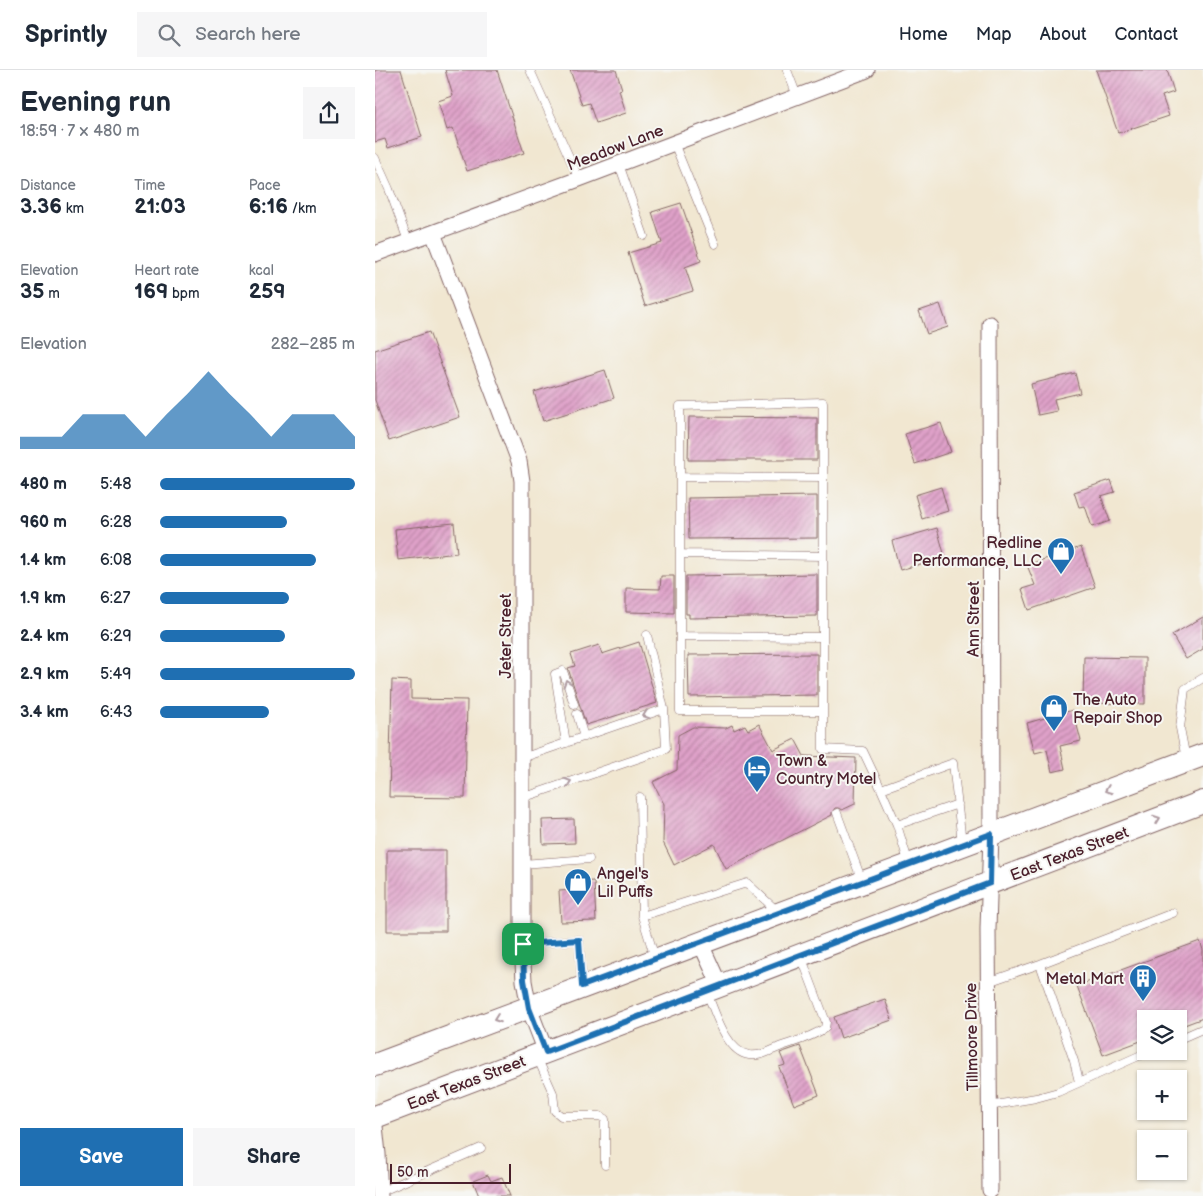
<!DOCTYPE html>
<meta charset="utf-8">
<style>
:root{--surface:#fff;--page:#f6f6f7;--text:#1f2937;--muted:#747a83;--line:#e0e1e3;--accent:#1f6fb2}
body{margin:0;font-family:"Balsamiq Sans",sans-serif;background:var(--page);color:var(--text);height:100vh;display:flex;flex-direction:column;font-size:19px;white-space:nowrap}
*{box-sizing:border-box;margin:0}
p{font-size:16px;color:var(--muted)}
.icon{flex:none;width:28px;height:28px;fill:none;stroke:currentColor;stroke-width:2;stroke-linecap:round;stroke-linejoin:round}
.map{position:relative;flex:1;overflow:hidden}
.details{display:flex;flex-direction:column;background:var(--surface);width:375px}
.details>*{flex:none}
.tools{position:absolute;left:762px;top:940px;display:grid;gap:10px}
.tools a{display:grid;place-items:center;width:50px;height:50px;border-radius:0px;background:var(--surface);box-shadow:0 1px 4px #0004;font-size:25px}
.scale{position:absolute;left:15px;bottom:12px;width:121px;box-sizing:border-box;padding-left:5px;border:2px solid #4a1f2b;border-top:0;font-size:14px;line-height:18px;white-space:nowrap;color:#4a1f2b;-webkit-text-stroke:4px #f6f6f2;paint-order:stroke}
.pin{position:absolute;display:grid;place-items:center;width:42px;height:42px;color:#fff;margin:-21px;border-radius:10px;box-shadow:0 2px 8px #0006}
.round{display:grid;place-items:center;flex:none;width:52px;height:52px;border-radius:0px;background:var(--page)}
.overview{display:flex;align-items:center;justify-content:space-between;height:85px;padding:0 20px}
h1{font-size:28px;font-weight:600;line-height:38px}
.figures{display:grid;grid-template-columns:repeat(3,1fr);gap:8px;height:85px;padding:5px 20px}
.figures div{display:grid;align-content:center}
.figures b{font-size:21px;font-weight:600}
.figures small{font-size:14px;font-weight:400}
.figures p{font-size:14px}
.chart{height:140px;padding:10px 20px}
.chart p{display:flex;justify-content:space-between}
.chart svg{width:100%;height:90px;margin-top:5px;fill:var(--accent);opacity:.7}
.button{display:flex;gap:10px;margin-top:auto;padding:10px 20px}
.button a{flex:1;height:58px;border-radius:0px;background:var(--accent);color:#fff;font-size:20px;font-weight:600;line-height:58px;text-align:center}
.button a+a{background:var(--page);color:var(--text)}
ul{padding:0 20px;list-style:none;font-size:16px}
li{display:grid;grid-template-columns:80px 60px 1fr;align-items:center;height:38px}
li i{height:12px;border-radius:6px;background:var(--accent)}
header{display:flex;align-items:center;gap:30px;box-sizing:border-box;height:70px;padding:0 25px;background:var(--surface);border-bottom:1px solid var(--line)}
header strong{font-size:24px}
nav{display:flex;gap:28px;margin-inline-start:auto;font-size:18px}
.search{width:350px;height:45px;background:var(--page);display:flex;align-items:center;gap:12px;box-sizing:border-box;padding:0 18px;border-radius:0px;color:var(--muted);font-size:19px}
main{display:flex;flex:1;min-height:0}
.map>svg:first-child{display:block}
</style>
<header>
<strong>Sprintly</strong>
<div class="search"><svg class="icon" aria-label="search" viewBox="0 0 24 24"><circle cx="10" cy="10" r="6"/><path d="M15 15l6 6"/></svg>Search here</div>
<nav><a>Home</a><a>Map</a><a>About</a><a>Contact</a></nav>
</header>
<main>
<section class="details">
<div class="overview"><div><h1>Evening run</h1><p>18:59 · 7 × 480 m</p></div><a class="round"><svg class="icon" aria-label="share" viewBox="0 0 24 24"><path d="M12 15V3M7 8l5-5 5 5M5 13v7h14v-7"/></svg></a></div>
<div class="figures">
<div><p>Distance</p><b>3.36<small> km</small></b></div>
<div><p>Time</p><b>21:03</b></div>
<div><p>Pace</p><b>6:16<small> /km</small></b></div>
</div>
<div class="figures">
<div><p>Elevation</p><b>35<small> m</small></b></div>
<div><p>Heart rate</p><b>169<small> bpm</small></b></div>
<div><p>kcal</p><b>259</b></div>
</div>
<div class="chart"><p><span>Elevation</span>282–285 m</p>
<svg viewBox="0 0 160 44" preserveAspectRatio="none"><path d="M0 44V38L10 38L20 38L30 27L40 27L50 27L60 38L70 27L80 17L90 6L100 17L110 27L120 38L130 27L140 27L150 27L160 38V44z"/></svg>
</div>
<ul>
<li><b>480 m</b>5:48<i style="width:100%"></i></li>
<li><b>960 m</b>6:28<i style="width:65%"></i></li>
<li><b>1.4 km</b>6:08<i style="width:80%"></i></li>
<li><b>1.9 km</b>6:27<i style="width:66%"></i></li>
<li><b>2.4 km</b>6:29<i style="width:64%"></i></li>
<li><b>2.9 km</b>5:49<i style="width:100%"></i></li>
<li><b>3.4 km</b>6:43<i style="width:56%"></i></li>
</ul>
<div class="button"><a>Save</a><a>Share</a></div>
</section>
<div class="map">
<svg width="828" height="1126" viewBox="0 0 828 1126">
<defs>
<pattern id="building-hatch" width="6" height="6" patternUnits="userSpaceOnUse" patternTransform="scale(1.25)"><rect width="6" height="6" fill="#dfa1c9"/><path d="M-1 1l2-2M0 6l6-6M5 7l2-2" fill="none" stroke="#b783a3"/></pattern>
</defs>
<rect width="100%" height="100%" fill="#f6f6f2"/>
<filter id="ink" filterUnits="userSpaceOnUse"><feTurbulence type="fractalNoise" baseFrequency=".02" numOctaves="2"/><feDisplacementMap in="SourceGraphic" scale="10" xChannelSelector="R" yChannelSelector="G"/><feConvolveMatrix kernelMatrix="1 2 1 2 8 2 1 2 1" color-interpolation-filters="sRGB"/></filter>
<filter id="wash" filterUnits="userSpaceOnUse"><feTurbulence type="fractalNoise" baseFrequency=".0096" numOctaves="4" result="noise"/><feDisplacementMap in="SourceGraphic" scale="20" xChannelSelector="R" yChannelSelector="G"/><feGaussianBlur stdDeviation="1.12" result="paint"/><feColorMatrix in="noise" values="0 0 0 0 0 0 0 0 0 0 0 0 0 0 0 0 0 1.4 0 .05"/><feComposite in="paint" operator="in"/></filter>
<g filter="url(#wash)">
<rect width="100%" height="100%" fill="#f1e7d1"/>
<g id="blocks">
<path fill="url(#building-hatch)" d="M0,0H26L47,67L13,78L10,69L0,72Z
M70,0H122L149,83L92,101L78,58L72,60L63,31L78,26Z
M195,0H241L247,19L244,20L251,43L221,53L214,33L207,35Z
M721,0H792L799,22L787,26L794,46L743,63Z
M306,133L326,191L310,197L318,221L270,236L253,183L287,173L277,142Z
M565,234L573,257L552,264L544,241Z
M54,262L85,347L14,371L0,330V280Z
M230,300L239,328L168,351L159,322Z
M700,303L705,323L679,329L682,341L663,345L656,314Z
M314,347L442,348V390H313Z
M566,353L576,382L540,394L530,364Z
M736,410L740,422L726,426L735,451L717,457L710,436L704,437L699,422Z
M566,417L573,441L547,449L540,425Z
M442,426V468L314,469L313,428Z
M79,453L82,483L23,490L20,459Z
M562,458L570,487L525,500L517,471Z
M706,477L720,517L654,540L647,519L660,515L652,495Z
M442,504V546L314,548V544H311V506Z
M286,506H299V543L251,542V518L285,519Z
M828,547V579L811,589L797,565Z
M264,572L282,633L211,655L193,598L200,596L196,584L224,575L227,584Z
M442,584V625L314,627L313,585Z
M709,587L770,588V634L708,633Z
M17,610L36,611V629L92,630L90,728L14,727Z
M698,640L706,671L685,676L690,699L677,702L672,680L660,683L652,653Z
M384,654L398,680L420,669L429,686L481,688L480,734L467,740L463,738H460L457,742V745L351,799L339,774L299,795L288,772L289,734L278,712L302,700L303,665L318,657L351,658L357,655L359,660L370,655L373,660Z
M199,749L200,773L168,774L167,750Z
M12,780H71V861H12Z
M219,811L221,851L186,852L184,821L201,820V812Z
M825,871L828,880V948L804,957V949H771V969L728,985L702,916Z
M510,929L517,950L466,968L459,947Z
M425,976L444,1025L419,1035L404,997L410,995L405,983Z
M113,1105L116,1111L127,1107L135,1126H104L98,1111Z"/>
</g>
</g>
<g filter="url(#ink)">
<use href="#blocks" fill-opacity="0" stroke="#846565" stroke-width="1"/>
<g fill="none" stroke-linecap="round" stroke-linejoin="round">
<g stroke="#846565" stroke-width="9">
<path id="lane" d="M155,0L204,109
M412,0L422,26
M299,73L340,174
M0,88L14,119L33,171
M244,94L269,166
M305,407L448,408
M305,484L448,486
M272,565L289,639
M305,566L448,567
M448,641H305V336L448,332V679L488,681L506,719L578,693L587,773
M202,644L209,667
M191,673L180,604L188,601L199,634
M147,688L289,639L291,679L147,728
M811,689L805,658L810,619L828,608
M506,719L522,755L583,734
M265,727L267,846L372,813L402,841
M462,743L487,811
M522,755L534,794
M147,794L214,789
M267,846L280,888
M147,874L204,870L207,916
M665,894L699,991L704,1012
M613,912L665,894L798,843
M332,923C340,941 351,982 374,985C385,987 397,980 407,976C422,971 437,967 450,958L451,952L426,886
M804,969L827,959
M162,987L178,1023L180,1041L186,1046H225L230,1049V1095
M614,1036L661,1028L683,1022L775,981
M5,1122L106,1078"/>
</g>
<g stroke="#846565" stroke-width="17">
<path id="street" d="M58,163L144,391L147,411V874L149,911L154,938L171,982
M0,184L204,109L492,0
M615,254L616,764L613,859L615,1120
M325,872L345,916
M0,1056L3,1084L5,1126"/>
</g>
<g stroke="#846565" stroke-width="24">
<path id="primary" d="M0,995L828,685
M0,1047L828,732"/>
</g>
<use href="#lane" stroke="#fff" stroke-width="8"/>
<use href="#street" stroke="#fff" stroke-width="15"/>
<use href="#primary" stroke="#fff" stroke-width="22"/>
</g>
<defs><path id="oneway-chevron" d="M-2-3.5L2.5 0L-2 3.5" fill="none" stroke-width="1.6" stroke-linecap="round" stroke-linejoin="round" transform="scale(1.25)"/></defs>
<g stroke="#ae9aa0">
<use href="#oneway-chevron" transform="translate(192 613) rotate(-108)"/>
<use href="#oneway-chevron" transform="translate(271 645) rotate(161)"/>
<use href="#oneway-chevron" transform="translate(193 712) rotate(-19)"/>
<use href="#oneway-chevron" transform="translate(733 720) rotate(159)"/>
<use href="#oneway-chevron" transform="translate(782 749) rotate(-21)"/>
<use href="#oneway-chevron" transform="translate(122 949) rotate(160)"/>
</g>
</g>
<g fill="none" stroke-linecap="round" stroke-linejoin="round" filter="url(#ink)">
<g stroke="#fff" stroke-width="10">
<path id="route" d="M616,764L615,813L171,982L154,938L149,910L148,874L204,870L207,916Z"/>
</g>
<use href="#route" stroke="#1f6fb2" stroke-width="6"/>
</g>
<defs>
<g id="shop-pin" transform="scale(1.4375)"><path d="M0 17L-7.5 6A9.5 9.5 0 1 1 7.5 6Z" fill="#1f6fb2" stroke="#f6f6f2"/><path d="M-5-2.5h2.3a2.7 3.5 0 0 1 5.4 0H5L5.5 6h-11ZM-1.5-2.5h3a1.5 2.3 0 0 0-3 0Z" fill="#fff"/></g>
<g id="hotel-pin" transform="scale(1.4375)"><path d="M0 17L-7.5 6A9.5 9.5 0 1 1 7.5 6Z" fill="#1f6fb2" stroke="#f6f6f2"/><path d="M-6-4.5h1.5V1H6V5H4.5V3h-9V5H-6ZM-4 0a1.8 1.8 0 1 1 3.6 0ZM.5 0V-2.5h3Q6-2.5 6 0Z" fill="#fff"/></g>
<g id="building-pin" transform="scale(1.4375)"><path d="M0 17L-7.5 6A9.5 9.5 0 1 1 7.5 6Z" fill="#1f6fb2" stroke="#f6f6f2"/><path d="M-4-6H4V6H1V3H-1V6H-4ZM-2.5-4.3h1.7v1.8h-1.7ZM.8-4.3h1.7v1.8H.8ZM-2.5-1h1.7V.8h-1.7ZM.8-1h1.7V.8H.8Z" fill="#fff"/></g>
</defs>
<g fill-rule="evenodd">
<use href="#shop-pin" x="686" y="481"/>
<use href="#shop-pin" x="679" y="638"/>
<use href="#hotel-pin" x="382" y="699"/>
<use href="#shop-pin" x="203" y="812"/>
<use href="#building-pin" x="768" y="908"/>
</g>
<g text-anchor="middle" stroke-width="4" stroke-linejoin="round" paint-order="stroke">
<g font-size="16" fill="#4a1f2b" stroke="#f6f6f2">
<text transform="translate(240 77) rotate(-21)" y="6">Meadow Lane</text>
<text transform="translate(598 549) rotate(-90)" y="6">Ann Street</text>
<text transform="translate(130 566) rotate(-90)" y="6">Jeter Street</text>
<text transform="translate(694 783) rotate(-21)" y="6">East Texas Street</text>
<text transform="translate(596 967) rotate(-91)" y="6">Tillmoore Drive</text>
<text transform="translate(91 1012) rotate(-21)" y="6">East Texas Street</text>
</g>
<g font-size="16" fill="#4a1f2b" stroke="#f6f6f2" text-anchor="start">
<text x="667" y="478" text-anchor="end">Redline<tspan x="667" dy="18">Performance, LLC</tspan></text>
<text x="698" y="635">The Auto<tspan x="698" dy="18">Repair Shop</tspan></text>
<text x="401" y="696">Town &amp;<tspan x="401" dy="18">Country Motel</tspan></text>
<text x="222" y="809">Angel's<tspan x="222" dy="18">Lil Puffs</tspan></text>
<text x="749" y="914" text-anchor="end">Metal Mart</text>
</g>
</g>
</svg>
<div class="tools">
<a><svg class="icon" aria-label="layers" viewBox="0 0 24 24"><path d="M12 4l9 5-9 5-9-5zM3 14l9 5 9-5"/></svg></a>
<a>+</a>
<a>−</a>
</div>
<div class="scale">50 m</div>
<div class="pin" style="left:148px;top:874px;background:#1e9e55"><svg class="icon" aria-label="arrive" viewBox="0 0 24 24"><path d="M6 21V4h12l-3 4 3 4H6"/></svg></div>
</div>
</main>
